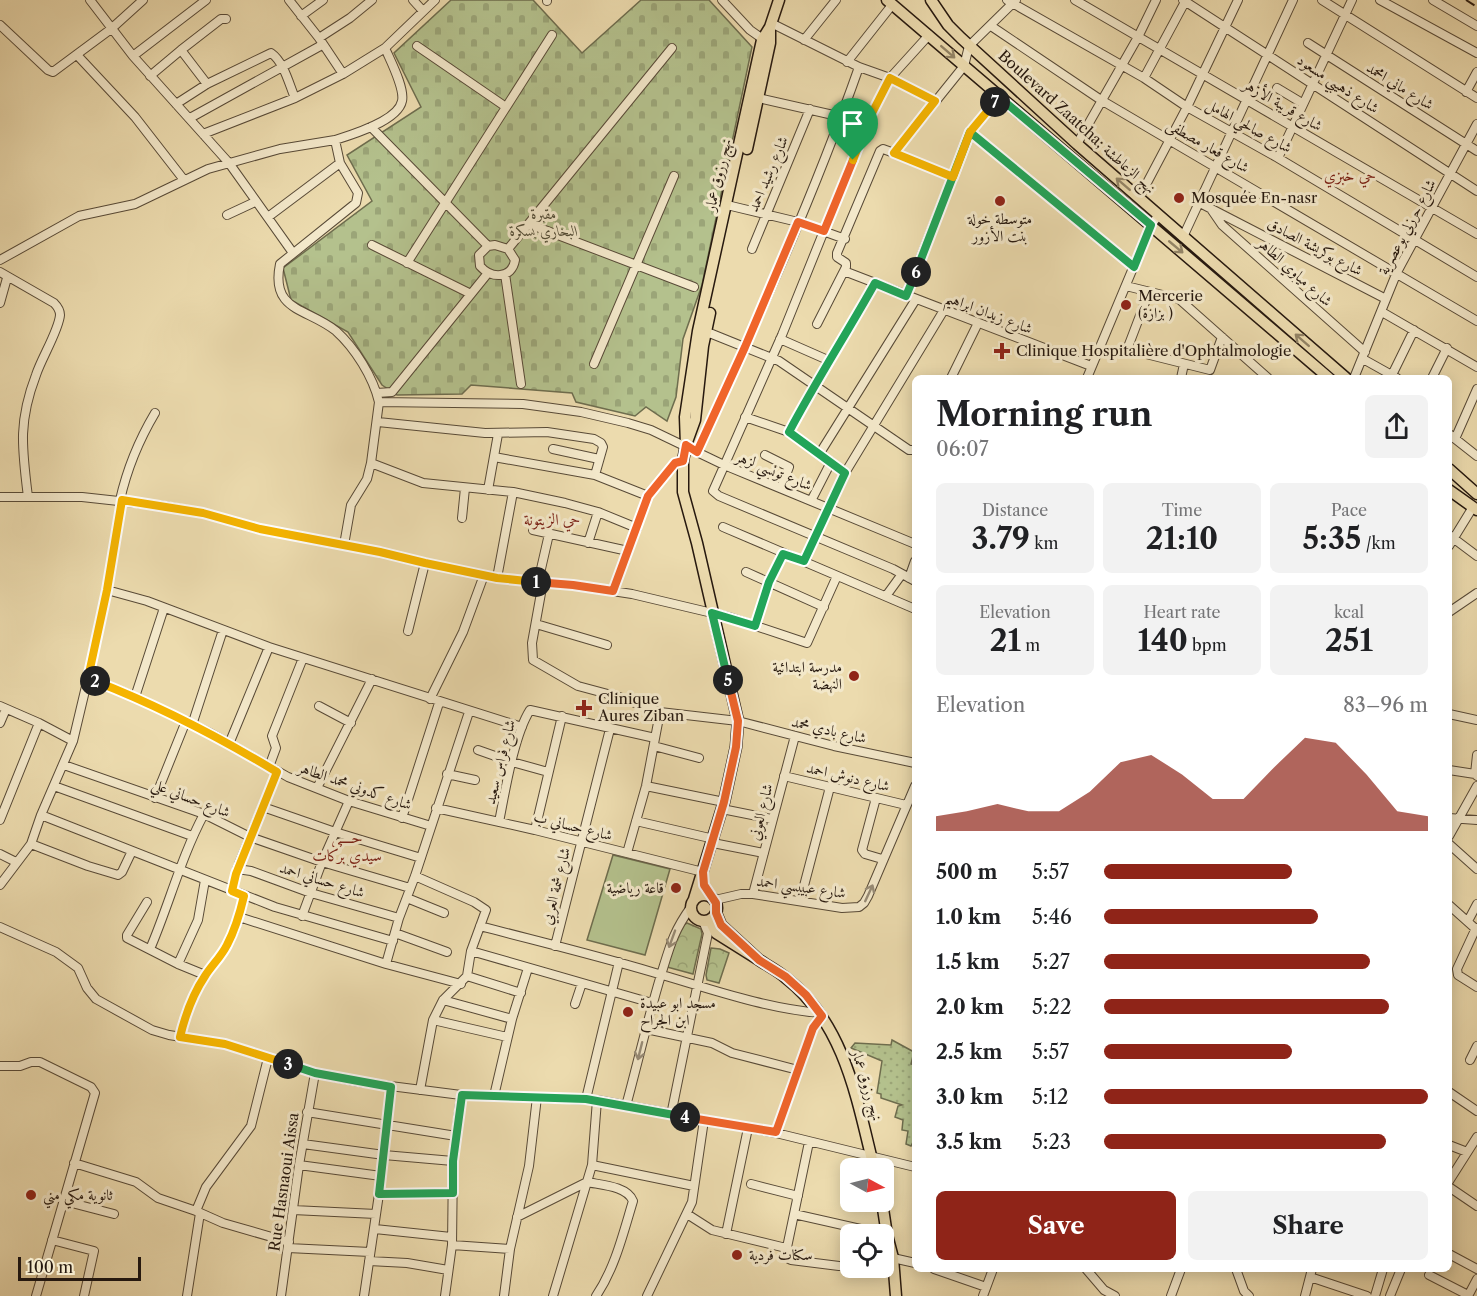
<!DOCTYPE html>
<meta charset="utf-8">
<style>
:root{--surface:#fff;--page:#f2f2f2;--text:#202124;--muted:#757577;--accent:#8f2418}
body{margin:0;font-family:"Libre Caslon Text",Amiri,serif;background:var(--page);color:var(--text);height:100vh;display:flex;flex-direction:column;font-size:22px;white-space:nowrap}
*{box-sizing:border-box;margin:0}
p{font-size:20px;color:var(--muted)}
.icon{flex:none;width:33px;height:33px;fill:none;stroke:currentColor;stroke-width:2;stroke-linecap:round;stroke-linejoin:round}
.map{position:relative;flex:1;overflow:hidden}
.side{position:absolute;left:912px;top:375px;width:540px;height:897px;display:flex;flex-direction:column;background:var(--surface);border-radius:9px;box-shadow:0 3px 15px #0003}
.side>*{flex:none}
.needle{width:39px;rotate:97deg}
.buttons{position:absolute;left:840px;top:1158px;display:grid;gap:12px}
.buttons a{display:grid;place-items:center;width:54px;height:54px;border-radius:9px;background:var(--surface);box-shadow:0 3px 15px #0003;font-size:30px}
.scale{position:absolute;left:18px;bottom:15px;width:123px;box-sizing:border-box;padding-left:6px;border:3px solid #27190f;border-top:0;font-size:16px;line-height:21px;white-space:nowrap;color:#27190f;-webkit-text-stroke:4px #f3e8ca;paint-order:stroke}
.pin{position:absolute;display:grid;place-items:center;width:51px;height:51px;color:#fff;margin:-62px -26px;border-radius:50% 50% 50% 0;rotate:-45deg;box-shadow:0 0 6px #0007}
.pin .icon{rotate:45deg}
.km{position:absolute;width:30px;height:30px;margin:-15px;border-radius:50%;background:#222;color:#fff;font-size:16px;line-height:30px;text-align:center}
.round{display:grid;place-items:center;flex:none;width:63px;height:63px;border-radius:9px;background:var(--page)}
.overview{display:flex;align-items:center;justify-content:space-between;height:102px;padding:0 24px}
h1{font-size:33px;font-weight:700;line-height:45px}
.stats{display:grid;grid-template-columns:repeat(3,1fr);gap:9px;height:102px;padding:6px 24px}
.stats div{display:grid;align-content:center;border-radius:9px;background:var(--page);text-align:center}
.stats b{font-size:30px;font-weight:700}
.stats small{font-size:16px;font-weight:400}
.stats p{font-size:16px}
.chart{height:168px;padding:12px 24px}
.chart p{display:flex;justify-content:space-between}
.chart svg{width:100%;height:108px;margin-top:6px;fill:var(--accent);opacity:.7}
.button{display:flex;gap:12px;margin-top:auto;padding:12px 24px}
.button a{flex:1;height:69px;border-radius:9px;background:var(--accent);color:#fff;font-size:24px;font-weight:700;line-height:69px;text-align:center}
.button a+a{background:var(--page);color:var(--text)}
ul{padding:0 24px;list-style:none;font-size:20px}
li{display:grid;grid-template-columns:96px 72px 1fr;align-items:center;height:45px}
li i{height:15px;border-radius:8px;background:var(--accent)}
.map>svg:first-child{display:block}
</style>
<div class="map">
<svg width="1477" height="1296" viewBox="0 0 1477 1296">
<defs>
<pattern id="grass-dots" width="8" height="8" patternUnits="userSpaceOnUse" patternTransform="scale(1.5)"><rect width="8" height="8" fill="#b4c18d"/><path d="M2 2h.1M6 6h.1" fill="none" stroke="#9ba578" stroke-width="1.8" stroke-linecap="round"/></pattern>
<pattern id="cemetery-stones" width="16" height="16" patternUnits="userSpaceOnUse" patternTransform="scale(1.5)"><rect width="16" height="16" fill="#b4c18d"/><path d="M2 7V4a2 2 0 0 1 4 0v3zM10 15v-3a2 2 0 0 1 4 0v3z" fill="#9ba578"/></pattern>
<pattern id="park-crowns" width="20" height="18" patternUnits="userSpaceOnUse" patternTransform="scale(1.5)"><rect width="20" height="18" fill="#b4c18d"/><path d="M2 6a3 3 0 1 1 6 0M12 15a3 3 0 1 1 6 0" fill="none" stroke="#9ba578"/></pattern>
</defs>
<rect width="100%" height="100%" fill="#ecdbae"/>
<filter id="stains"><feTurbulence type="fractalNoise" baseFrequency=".00333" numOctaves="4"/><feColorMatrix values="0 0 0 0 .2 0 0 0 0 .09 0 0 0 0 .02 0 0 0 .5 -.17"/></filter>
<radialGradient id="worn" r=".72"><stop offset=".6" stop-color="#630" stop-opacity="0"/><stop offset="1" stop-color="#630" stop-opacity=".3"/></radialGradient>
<path fill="url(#grass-dots)" stroke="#6e6d4e" stroke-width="1.5" d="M892,1040L914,1052L911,1064L915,1065V1138L911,1146L906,1144L908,1131L902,1130L903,1120L895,1117L898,1106L902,1105L881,1098V1094L877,1093L882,1061L851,1048L855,1043L891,1045Z"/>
<path fill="url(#cemetery-stones)" stroke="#6e6d4e" stroke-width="1.5" d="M451,0H533L582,53L641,0H709L752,47L702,285L683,339L676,397L667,421L646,407L635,416L576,402L572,393L471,385L462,394L397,395L382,385L348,332L291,300L283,268L372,201L347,155L421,107L394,53Z"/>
<path fill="url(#park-crowns)" stroke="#6e6d4e" stroke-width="1.5" d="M687,923L701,929L702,934L693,974L667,967L680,927Z
M711,948L720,949L729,953L719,983L707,980L706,975Z"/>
<path fill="#b4c18d" stroke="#6e6d4e" stroke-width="1.5" d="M613,855L670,869L645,955L587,940Z"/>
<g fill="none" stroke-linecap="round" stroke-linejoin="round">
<g stroke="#584a37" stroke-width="10">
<path id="minor" d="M90,0L133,56L229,163L293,253
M289,0L319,38L343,74
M413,0L423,11
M547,0V1
M722,0L750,30L767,42
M1007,0L1144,78L1187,107L1278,158L1477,277
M1075,0L1477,234
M1183,0L1477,191
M1322,0L1477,98
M1380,0L1477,53
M1433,0L1477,26
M301,16L323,0
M771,23L859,67L890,78L935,101
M0,25L48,70L53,72L111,29L143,0
M991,26L1101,100L1477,321
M319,38L350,18L372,0
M804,40L836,0
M1308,43L1477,151
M417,46L506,107
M181,50L221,19H226
M77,55L135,117L184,180
M133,56L206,0
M847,62L892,5
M150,76L181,50L207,84
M1144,78L1186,0
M1277,88L1302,103
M1466,92L1477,72
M754,97L842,117
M176,104L207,84L271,53C284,62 289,84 295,98
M190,118L322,45
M371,127L488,246
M970,132L1134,267
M203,134L295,98L343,74L385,48L435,0
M1077,144L1138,37L1156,0
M894,153L953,177
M1278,158L1352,0
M1139,198L1187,107L1238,0
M1198,202L1386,299
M727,205L798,222L845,239
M1211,209L1222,225L1365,352
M227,215L255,202
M268,217L340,163
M529,224L694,287
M1183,237L1293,0
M372,245L471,294
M495,245L508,249L515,260C512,279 491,279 480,266L479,255L488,246Z
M508,249L672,48
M752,249L810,109
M0,260L79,216L135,204L208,169L280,149L335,140
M407,263L552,35
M844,271L1091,366
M0,272L54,303C58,307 60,310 60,315C59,330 41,359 36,375C18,422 22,448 28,497
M505,274L521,384
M1126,286L1179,299L1268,378
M1149,292L1128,347L1130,350L1210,370L1222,337
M906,295L970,132L999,97
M0,303L7,278
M1382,312L1477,367
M817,324L846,267V263L837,257V253L880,151L883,149L894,153L964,66L969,46L1016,0
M700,331L712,334L779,361L909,450H915
M780,339L830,361
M1363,359L1397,378
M594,364L674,176
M1392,375L1414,330
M951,378L978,323
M1087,378L1151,225L1159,215
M1181,378L1184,364
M1354,378L1397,272L1477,124
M1432,378L1447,348
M377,393L392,392L488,273
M379,402L523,404L581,412L628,423L651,430L724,465L915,544
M745,417L789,432L845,473
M378,422L485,433L547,432L594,439L601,443L603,447L595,475
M789,432C816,381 847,333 875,283
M1449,434L1477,456
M1455,439L1477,389
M553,449L599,459
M697,451C755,326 813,198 859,67
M820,453L916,299
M765,455L789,467L781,488
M494,457L595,475L648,496
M371,463L423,483L513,492L565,503L598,512L637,528
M488,490L498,434
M0,497H82L164,506L203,513L260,529L380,552L425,563L497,578L573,585L632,594L729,617L807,643L837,576
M120,500C127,469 139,440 155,413
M811,501L831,462
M462,518L465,488
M723,527L915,609
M533,530L628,551
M1449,535L1477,556
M588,543L598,512
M344,545L351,505L367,479L371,463L379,402C373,377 355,348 336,331C308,308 270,312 280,264L356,203L358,193L340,163L335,140C351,135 398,121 402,101C405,88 390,60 385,48
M1449,546L1473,507
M804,561L845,473L944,310
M746,572L824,607
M497,578L513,492
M909,578L915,561
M915,581L893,569L719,496L713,491L782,335L869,119L890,78L929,35
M538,582L549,534
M543,582L532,643L533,660L578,686L619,697L660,712L738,721L834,746L915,763
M107,590L147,601L269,647L522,727
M613,591L648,496L675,463L683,461
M886,596L902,574
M1449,612L1477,593
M536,624L607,645
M755,626L769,582L783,553
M408,631L425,563
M88,678L107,590L122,500
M135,697L164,608
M430,699L463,632L484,575
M0,706L39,723L73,741
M319,706L351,723
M1449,714L1477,720
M0,723L6,709
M192,725L223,630
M229,744L269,647
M654,746L699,758
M478,750L512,762L548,772
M1477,755L1475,774L1477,776
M64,765L204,814L250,837L322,862L410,888
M269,767L276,748L272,736L303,658
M1449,770L1475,774
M447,774L475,780
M784,776L906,805
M54,786L192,836
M646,786L724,802
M317,788L372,679
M155,798L186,721
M876,798L862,850L865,854L882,859
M263,807L335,832L421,858
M436,808L535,830L703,872
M722,809L772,819
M41,815L275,907L393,941
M402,818L439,703
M1449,818L1477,820
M0,820L39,723
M636,821L714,839
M499,822C505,792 514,735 530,710L655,738
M535,830L562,716
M1449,836L1477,786
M713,843L764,853
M31,844L88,866L118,875L122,872L132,851
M1449,844L1477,869
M627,853L646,786L660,712
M0,854L16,862
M237,869L251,871L311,893L399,918
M415,876L474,902L486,910L471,951L467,976L443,1000L433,1020L420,1090
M0,885L31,844L41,815L73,741L88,678L135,697L212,734L288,777L349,801L431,826
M232,891L239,864L277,772
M753,894L795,736
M407,898L444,913
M715,900L741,894H753L842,908L859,907L864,903L868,896L915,786
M800,901L830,787
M147,902L127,935V938L178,964L205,975
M1449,905L1477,930
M302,916L322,862L349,801
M239,917L386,964L461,984
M1468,921L1477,904
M480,926C537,941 595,955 652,972C708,988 763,1008 820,1013
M0,927L56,952L78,968L87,988L96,999L152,1030L169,1035L225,1044L315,1073L359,1082L461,1095L597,1100L776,1133L915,1167
M1476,928L1457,969L1458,975L1477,987
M395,933L447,952
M555,946L610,729
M150,949C169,905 181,857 204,814
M471,951L652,1003
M178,964L198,920L205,880
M386,964L399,918L415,876L469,712
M467,976L521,993
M443,1000L512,1019
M575,1004L582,983
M433,1020L507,1037
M646,1029L712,1043L732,1053L798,1070
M180,1037C185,1016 193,994 205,976C212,965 221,957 227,945C236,930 240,913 244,896
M1470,1060L1477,1046
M0,1066H20L31,1062H40L91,1087L95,1093L36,1296
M1449,1092L1477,1111
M494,1096L512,1019L528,968
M586,1099L619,962
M626,1106C638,1062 648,1018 661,975C670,946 673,932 691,907
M307,1112L456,1136
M671,1115L708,933L703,921
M776,1133L813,1028L822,1016
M809,1142L794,1214L887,1235
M303,1144L384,1155L453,1161
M1449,1145L1467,1152
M74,1163L136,1182L158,1198L196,1211L223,1223L289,1242
M299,1165L381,1176
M592,1165L694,1186
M1449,1181L1477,1137
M751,1184L798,1196
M1449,1187L1477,1206
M379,1194L453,1193
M64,1201L114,1214
M293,1210L376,1214
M196,1211L206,1187L251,1126L268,1058
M687,1214L712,1230L786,1248
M794,1214L785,1257L791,1260L839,1266
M517,1217L587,1182C601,1185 627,1186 633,1201C623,1234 615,1268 596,1296
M375,1229L451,1237
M726,1234L748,1128
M52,1240L94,1251L84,1296
M452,1245L510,1249L504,1296
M288,1248L370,1252
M510,1249L529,1166L537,1097
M1449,1254L1477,1269
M893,1258L915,1263
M369,1261L407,1263L448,1270
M934,1269L986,1287
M1086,1269L1104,1290L1115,1296
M1236,1269L1244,1291L1249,1296
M1429,1275L1468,1295
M1310,1277L1367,1296
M187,1296L200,1213
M281,1296L299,1165L315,1073
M364,1296L379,1194L391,1087
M445,1296L452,1245L453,1161L461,1095
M553,1296L592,1165L597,1100
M647,1296L692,1202L704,1120
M983,1296L993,1269
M1171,1296L1181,1269
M1305,1296L1312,1269
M1375,1296L1383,1269
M1390,1296L1401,1269
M1468,1296L1477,1279"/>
</g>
<g stroke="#27190f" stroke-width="13">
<path id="major" d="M887,0L1329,378
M931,0L948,25L961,38L1077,144L1346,378
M747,149L770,43V27L779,0
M687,442L695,420L703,346L710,313
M1449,469L1477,494
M1449,490L1477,510
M691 908a13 13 0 1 1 26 0a13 13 0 1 1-26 0Z
M694,899L724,802L736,747L738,721L697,543L683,492V461L686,445L685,417L698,331L762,40L770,27
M710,920L716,933L759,960L721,925L716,913
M759,960C768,966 778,971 786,978C845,1024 857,1100 874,1168
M882,1202L887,1235L893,1258L896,1296"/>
</g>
<use href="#minor" stroke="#f3e8ca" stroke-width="8"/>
<use href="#major" stroke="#ecdbae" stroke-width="10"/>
<path stroke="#27190f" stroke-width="2" stroke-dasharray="10 10" stroke-linecap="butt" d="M1466,0L1477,7"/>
</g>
<defs><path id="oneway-shaft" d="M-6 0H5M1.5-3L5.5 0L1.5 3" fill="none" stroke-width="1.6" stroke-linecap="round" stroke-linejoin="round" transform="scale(1.5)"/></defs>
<g stroke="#938466">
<use href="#oneway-shaft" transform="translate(948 52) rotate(41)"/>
<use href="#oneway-shaft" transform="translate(1123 184) rotate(-139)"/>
<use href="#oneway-shaft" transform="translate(1176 247) rotate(40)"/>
<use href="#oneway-shaft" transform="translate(1302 340) rotate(-139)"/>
</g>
<g stroke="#978b76">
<use href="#oneway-shaft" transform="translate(869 893) rotate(-65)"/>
<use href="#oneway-shaft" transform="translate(672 939) rotate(110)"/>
<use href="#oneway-shaft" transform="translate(640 1051) rotate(104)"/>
</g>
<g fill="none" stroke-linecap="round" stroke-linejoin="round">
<g stroke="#fff" stroke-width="12">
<path id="split-1" d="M536,582L573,585L613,591L648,496L675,463L683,461L686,445L697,452L745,347L798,222L824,231L853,160"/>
</g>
<g stroke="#fff" stroke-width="12">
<path id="split-2" d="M95,681L88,678L107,590L122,500L203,513L260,529L380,552L425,563L497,578L536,582"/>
</g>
<g stroke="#fff" stroke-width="12">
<path id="split-3" d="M95,681C159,706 219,737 277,772L236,874L232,891L244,896C240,913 235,930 227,945C221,957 212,965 205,976C193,994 185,1016 180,1037L225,1044L288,1064"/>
</g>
<g stroke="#fff" stroke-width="12">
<path id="split-4" d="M288,1064L315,1073L391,1087L379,1194L453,1193V1161L462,1095L586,1099L685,1117"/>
</g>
<g stroke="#fff" stroke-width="12">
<path id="split-5" d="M685,1117L776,1132L813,1028L822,1016L806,995L786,977L759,960L721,925L716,913V903L704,885L703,872L724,802L736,747L738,721L728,680"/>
</g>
<g stroke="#fff" stroke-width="12">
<path id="split-6" d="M728,680L712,613L755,626L769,582L783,554L804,561L845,473L789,432C816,381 847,333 875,283L906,296L916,272"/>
</g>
<g stroke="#fff" stroke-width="12">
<path id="split-7" d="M916,272L970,132L1134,267L1151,225L999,97L995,102"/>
</g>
<g stroke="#fff" stroke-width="12">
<path id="split-8" d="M853,160L869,119L890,78L935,101L894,153L953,177L970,132L995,102"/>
</g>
<use href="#split-1" stroke="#f0652b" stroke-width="8"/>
<use href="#split-2" stroke="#f5b400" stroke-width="8"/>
<use href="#split-3" stroke="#f5b400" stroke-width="8"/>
<use href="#split-4" stroke="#22a559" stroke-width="8"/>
<use href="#split-5" stroke="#f0652b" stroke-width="8"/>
<use href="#split-6" stroke="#22a559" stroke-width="8"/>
<use href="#split-7" stroke="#22a559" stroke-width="8"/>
<use href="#split-8" stroke="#f5b400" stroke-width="8"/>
</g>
<g fill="#8f2418" stroke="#f3e8ca" stroke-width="2">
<circle cx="1179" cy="198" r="6"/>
<circle cx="1000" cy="201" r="6"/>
<circle cx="1126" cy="305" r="6"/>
<path d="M999 342h6v6h6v6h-6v6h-6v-6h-6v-6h6z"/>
<circle cx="854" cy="676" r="6"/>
<path d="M581 699h6v6h6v6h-6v6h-6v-6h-6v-6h6z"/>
<circle cx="676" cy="888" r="6"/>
<circle cx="628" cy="1012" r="6"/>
<circle cx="31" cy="1195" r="6"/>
<circle cx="737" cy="1255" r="6"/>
</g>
<g text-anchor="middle" stroke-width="6" stroke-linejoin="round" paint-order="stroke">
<g font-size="15" fill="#27190f" stroke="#f3e8ca">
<text transform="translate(1338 84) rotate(33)" y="5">شارع ذهيبي مسعود</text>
<text transform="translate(1400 86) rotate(32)" y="5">شارع ماني امحمد</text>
<text transform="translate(1283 105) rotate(30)" y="5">شارع قريبة الأزهر</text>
<text transform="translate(1077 122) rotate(42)" y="5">Boulevard Zaatcha; نهج الزعاطشة</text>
<text transform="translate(1249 126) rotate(29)" y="5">شارع صالحي الهامل</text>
<text transform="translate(1208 146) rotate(30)" y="5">شارع قعار مصطفى</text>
<text transform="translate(768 174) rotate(-67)" y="5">شارع رشيد احمد</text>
<text transform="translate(718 175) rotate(-77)" y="5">نهج رزوق عمار</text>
<text transform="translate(1407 227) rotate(-62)" y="5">شارع حرزلي بوعصرية</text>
<text transform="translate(1315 247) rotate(28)" y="5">شارع بوكريشة الصادق</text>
<text transform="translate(1295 272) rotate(42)" y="5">شارع مياوي الطاهر</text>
<text transform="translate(989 313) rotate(21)" y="5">شارع زيدان ابراهيم</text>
<text transform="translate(774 471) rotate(22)" y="5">شارع تونسي لزهر</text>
<text transform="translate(829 730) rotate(13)" y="5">شارع بادي محمد</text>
<text transform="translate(500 762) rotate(-76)" y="5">شارع فراس سعيد</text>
<text transform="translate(848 777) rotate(13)" y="5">شارع دنوش احمد</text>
<text transform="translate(355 786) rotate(19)" y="5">شارع كدوني محمد الطاهر</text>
<text transform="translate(191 798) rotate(21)" y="5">شارع حساني علي</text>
<text transform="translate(761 812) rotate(-76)" y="5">شارع العوني</text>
<text transform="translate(573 826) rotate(14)" y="5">شارع حساني ب</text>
<text transform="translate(322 880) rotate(17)" y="5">شارع حساني احمد</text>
<text transform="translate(556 886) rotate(-76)" y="5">شارع شمة العربي</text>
<text transform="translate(801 887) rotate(8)" y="5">شارع عبيبسي احمد</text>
<text transform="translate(867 1085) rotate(73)" y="5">نهج رزوق عمار</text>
<text transform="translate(284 1182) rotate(-82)" y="5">Rue Hasnaoui Aissa</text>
</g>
<g font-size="15" fill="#27190f" stroke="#f3e8ca" text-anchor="start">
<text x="1191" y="203">Mosquée En-nasr</text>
<text x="1000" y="224" text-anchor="middle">متوسطة خولة<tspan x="1000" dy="17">بنت الأزور</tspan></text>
<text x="1138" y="301">Mercerie<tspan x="1138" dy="17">(بزازة )</tspan></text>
<text x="1016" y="356">Clinique Hospitalière d'Ophtalmologie</text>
<text x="842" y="672" text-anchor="end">مدرسة ابتدائية<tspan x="842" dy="17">النهضة</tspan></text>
<text x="598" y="704">Clinique<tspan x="598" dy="17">Aures Ziban</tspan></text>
<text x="664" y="893" text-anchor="end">قاعة رياضية</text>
<text x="640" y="1008">مسجد ابو عبيدة<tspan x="640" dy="17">ابن الجراح</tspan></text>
<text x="43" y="1200">ثانوية مكي مني</text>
<text x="749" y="1260">سكنات فردية</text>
</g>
<g font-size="15" font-style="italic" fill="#514b35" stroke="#f3e8ca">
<text x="544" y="219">مقبرة<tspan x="544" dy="17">البخاري بسكرة</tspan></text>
</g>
<g font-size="16" fill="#7a1f14" stroke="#f3e8ca">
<text x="1350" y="181">حي خبزي</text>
<text x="552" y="525">حي الزيتونة</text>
<text x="347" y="843">حــــي<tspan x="347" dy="18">سيدي بركات</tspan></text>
</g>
</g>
<rect width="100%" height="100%" filter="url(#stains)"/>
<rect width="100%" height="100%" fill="url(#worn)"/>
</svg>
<div class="buttons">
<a><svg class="needle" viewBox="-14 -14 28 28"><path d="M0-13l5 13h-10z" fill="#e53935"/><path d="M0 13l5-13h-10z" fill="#757577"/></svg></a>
<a><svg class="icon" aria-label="locate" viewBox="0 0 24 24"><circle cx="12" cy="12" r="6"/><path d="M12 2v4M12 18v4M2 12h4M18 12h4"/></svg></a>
</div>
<div class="scale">100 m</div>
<div class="pin" style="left:853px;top:160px;background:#1e9e55"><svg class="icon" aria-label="arrive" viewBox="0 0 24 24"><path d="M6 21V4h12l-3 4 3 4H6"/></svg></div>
<b class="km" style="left:536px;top:582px">1</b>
<b class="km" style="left:95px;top:681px">2</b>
<b class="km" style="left:288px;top:1064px">3</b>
<b class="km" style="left:685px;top:1117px">4</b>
<b class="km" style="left:728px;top:680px">5</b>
<b class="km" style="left:916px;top:272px">6</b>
<b class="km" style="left:995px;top:102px">7</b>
<section class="side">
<div class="overview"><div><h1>Morning run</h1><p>06:07</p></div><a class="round"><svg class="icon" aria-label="share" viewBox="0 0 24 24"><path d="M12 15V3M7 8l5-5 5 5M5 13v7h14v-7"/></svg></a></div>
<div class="stats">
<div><p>Distance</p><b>3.79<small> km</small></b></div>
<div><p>Time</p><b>21:10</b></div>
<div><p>Pace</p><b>5:35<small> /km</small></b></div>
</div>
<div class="stats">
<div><p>Elevation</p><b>21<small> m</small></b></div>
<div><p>Heart rate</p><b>140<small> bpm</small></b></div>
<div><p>kcal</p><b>251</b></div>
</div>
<div class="chart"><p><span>Elevation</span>83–96 m</p>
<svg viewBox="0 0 160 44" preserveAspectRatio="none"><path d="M0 44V38L10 36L20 33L30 36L40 36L50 28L60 16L70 13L80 21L90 31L100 31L110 18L120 6L130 8L140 21L150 36L160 38V44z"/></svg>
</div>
<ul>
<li><b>500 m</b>5:57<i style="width:58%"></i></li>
<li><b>1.0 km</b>5:46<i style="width:66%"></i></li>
<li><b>1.5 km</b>5:27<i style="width:82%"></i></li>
<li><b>2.0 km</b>5:22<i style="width:88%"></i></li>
<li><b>2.5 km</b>5:57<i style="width:58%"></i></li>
<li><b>3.0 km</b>5:12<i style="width:100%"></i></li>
<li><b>3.5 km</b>5:23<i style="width:87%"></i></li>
</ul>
<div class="button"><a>Save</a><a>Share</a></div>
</section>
</div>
